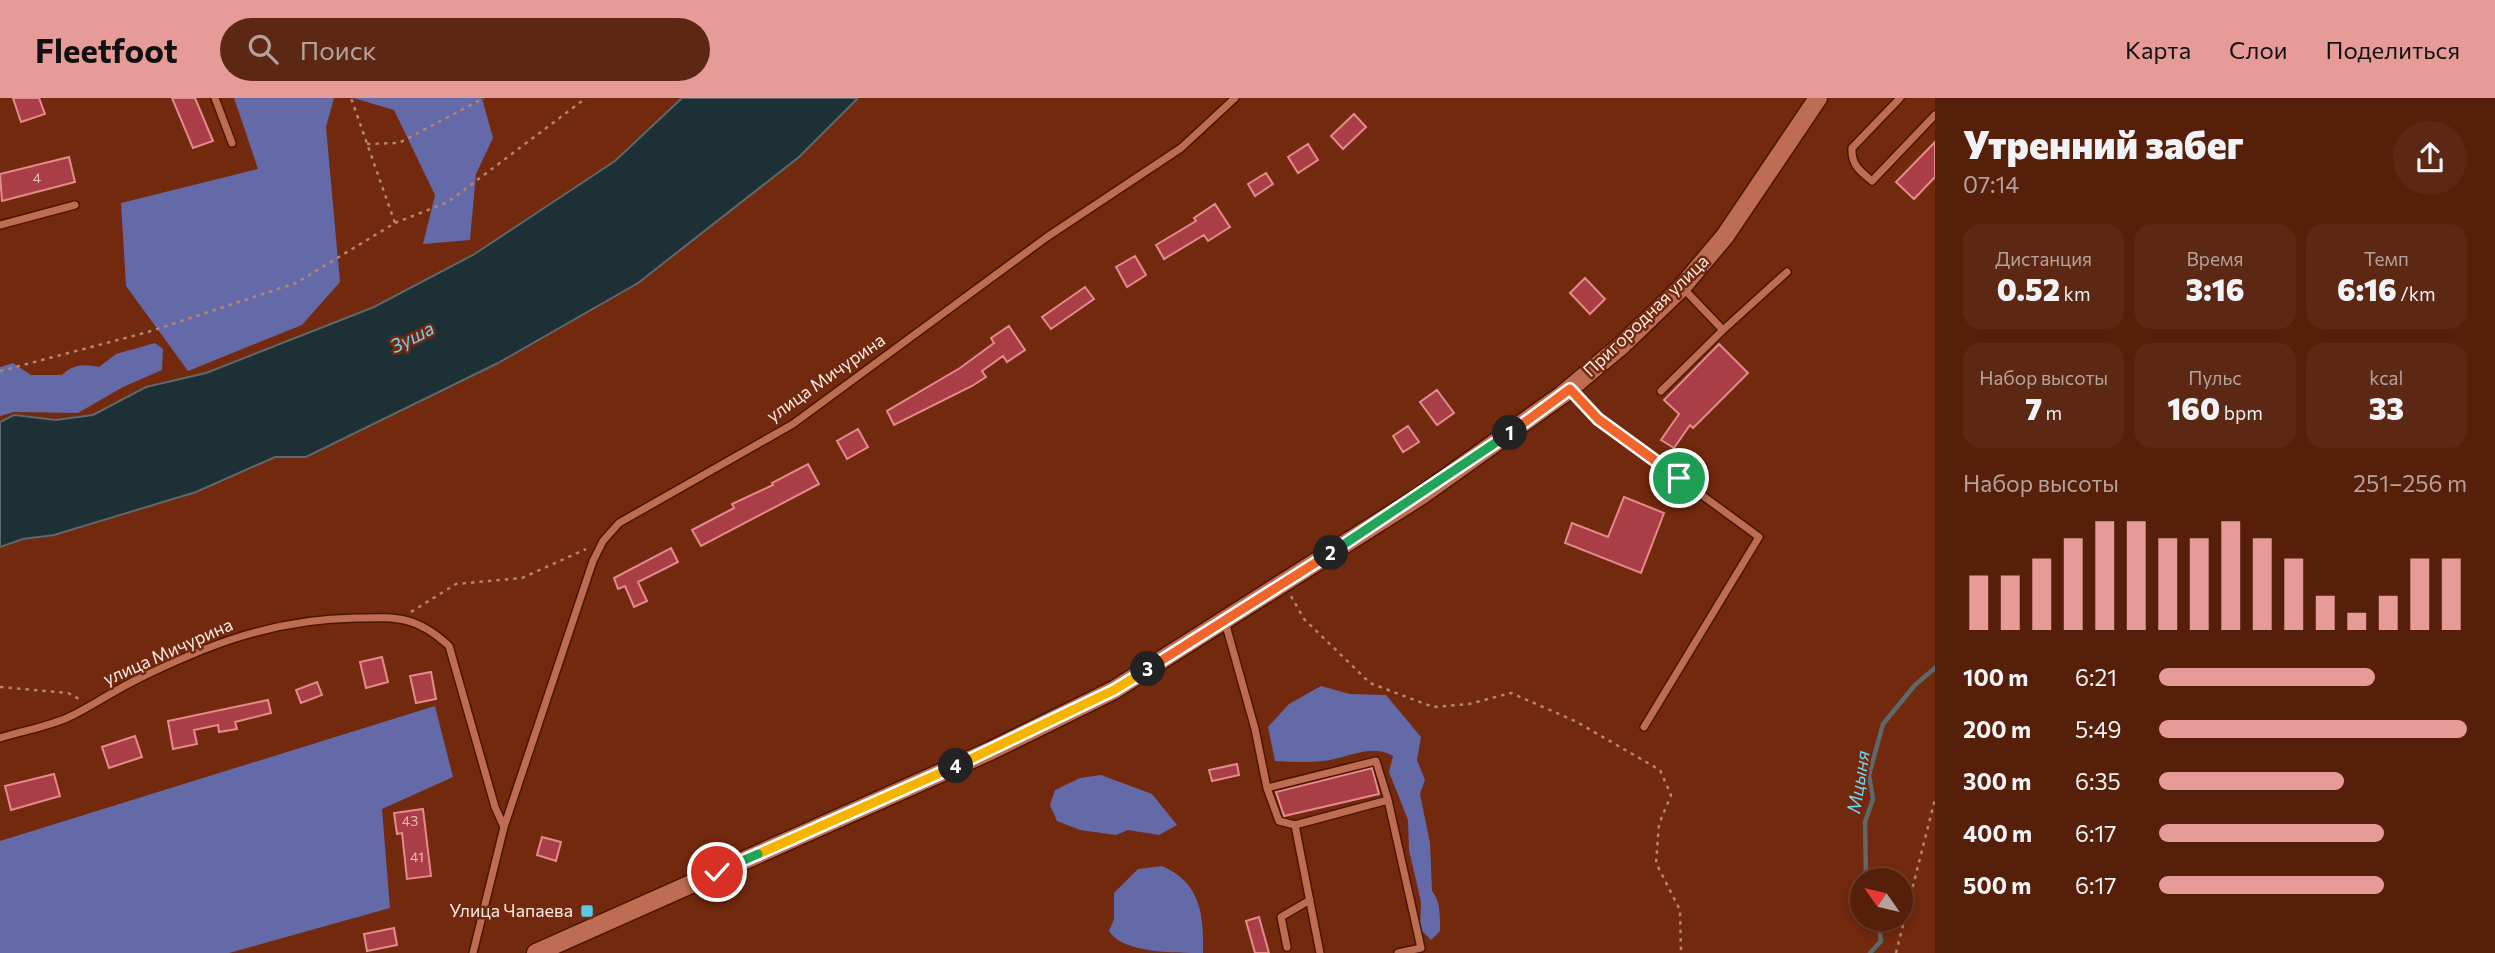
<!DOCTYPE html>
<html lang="ru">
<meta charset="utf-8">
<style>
:root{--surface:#561f0a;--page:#5c2713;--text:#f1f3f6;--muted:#b6a29c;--line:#6c3d2b;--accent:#e69b98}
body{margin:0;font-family:Commissioner,sans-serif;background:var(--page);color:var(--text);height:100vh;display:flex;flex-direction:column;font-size:26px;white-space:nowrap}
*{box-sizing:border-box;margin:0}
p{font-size:23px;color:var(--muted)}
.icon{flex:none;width:38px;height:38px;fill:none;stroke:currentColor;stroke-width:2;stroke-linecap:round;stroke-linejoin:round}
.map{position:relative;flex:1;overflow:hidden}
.sheet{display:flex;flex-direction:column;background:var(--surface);width:560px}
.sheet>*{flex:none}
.needle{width:46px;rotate:304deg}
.fabs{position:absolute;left:1850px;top:770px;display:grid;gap:14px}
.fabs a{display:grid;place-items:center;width:63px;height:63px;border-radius:50%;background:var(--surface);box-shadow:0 4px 10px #0003,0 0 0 2px var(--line);font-size:35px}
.pin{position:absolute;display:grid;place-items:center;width:60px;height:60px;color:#fff;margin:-30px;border:4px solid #fff;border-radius:50%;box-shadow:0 2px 7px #0007}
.km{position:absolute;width:35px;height:35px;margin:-18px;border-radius:50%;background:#222;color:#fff;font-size:19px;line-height:35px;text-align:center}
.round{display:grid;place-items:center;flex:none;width:74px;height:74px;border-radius:37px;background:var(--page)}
.headline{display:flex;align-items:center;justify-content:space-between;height:119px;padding:0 28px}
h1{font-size:38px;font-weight:800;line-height:52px}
.figures{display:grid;grid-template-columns:repeat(3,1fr);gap:10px;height:119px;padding:7px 28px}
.figures div{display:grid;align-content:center;border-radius:18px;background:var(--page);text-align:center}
.figures b{font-size:30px;font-weight:800}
.figures small{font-size:19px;font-weight:400}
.figures p{font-size:19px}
.chart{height:196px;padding:14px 28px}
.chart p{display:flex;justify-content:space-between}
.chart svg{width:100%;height:126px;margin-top:7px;stroke:var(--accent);stroke-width:6}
ul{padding:0 28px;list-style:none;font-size:23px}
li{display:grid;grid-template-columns:112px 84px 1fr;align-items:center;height:52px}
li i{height:18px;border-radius:9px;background:var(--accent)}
header{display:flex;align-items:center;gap:42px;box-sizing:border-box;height:98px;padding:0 35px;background:var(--accent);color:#111}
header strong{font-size:33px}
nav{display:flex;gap:38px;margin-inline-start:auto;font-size:24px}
.search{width:490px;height:63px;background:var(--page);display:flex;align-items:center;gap:18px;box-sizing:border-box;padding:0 24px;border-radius:38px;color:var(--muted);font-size:26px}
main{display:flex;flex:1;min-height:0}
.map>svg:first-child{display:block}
</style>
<header>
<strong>Fleetfoot</strong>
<div class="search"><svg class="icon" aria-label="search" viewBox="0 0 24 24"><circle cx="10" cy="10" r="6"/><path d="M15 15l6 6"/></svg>Поиск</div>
<nav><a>Карта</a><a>Слои</a><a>Поделиться</a></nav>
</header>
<main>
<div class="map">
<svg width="1935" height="855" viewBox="0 0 1935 855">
<rect width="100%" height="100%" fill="#72290e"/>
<path fill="#6469a7" d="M234,0H334L326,29L340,184L302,227L188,273L126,188L121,105L258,71Z
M353,0H482L493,40L476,76L470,142L423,146L435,97L394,12Z
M155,245L163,251L162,272L123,289L78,315L14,314L0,318V269L13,265L31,277H62C73,266 84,266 99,269L116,256Z
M1321,588L1350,596L1386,597L1421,639L1417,662L1425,682L1420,696L1430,745L1432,793C1441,804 1440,819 1440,833L1431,842L1420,831L1421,804L1409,752L1408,722L1389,674L1393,658C1373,646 1352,658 1330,662C1312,665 1293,664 1275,663L1268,629L1289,606Z
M435,608L453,679L382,711L390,810L229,855H0V743Z
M1101,677L1152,696L1177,727L1159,737L1128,732L1116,737L1080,732L1057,723L1050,707L1055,692L1080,680Z
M1162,768C1200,784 1204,816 1203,855C1174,855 1122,855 1109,833L1114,821V795L1138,771Z"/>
<path fill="#1c3036" stroke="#5f686a" stroke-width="2" d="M682,0H858L799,59L638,185L498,265L306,359H275L196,394L54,437L23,441L0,449V324L14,317L56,322L93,317L146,289L206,275L374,209L473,157L615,63Z"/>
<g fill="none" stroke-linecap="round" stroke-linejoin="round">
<path stroke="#5f686a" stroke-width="4.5" d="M1866,782L1865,724L1873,701L1869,677L1883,626L1915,587L1935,570
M1870,855L1881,843L1878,821"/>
</g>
<path fill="#aa3e47" stroke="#e58b8d" stroke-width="2" d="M13,0H39L45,16L21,24Z
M172,0H195L213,43L193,50Z
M1354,16L1366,29L1343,51L1331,38Z
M1935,44V79L1914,101L1896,84Z
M1308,46L1318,62L1298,75L1288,59Z
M69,59L75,84L2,103L0,76Z
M1266,75L1273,86L1255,98L1248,86Z
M1215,106L1230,129L1208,143L1204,137L1164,161L1156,147L1196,123L1194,120Z
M1135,158L1146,177L1127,189L1116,169Z
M1585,180L1605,201L1590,216L1570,195Z
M1085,189L1094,201L1051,231L1042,219Z
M1009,228L1025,252L1007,264L1003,258L982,273L986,279L972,288L894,327L887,313L960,270L994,245L991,240Z
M1719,246L1748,275L1693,330L1690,327L1674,350L1661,342L1679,316L1664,302Z
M1437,292L1454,315L1437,327L1420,304Z
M1408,328L1419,344L1403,354L1393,338Z
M858,331L868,349L847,361L837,343Z
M808,366L819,386L701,448L692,432L734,410L732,406L773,387L772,385Z
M1624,399L1664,415L1641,475L1565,445L1572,425L1608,439Z
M671,450L678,464L638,484L647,503L634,509L625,488L618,491L614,480Z
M382,559L388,584L366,590L360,564Z
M431,574L436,601L416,605L410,578Z
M317,584L322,597L301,605L296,592Z
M268,602L271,615L235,624L237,631L219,634L218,627L194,632L197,646L173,651L168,623Z
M135,638L142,659L109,670L102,649Z
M1237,666L1239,677L1212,683L1209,672Z
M1372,670L1379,696L1284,718L1276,694Z
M54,676L60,698L11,712L5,688Z
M423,711L431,778L407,781L402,735L397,736L394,715Z
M542,739L561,744L556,763L537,757Z
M1259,819L1269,855H1255L1246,823Z
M394,830L397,847L367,853L364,836Z"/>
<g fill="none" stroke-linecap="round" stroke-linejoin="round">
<g stroke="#4c1502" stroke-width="10">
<path id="lane" d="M215,0L232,45
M1900,0L1852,50C1851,67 1860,73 1872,83L1935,17
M0,127L75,107
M1723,232L1787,174
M1571,291L1598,321L1759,439L1644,629
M1661,293L1723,232L1682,189
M1225,524L1255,631L1267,690L1279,723L1295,727L1388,702L1421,850L1398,855
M0,640C22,633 46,629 67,620C89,610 110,595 132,584C206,547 273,521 356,520C398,519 417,518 449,548L495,709L504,729
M1267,690L1376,663L1388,702
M1295,727L1320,855
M1287,849L1281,819L1310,802
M473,855L504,729L593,463L603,443L619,425L793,326L1047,139L1181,50L1235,0"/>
</g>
<g stroke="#4c1502" stroke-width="21">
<path id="secondary" d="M536,855L990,653L1114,592L1422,397L1562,297L1622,247L1682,189L1725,138L1818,0"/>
</g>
<path stroke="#b48574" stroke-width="2.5" stroke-dasharray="3.5 5" stroke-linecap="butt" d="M367,46L399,45L484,0
M395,125L448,104L586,0
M0,273L148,234L296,185L395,125L351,0
M1291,498L1304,521L1370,585L1433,609L1469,606L1511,595L1575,623L1660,672L1671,697L1659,726L1656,765L1680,812L1681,855
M411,514L456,486L522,480L586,451
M0,589L68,595L81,602
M1896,855L1935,701"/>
<use href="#lane" stroke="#be6d53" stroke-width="7"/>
<use href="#secondary" stroke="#be6d53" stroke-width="18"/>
</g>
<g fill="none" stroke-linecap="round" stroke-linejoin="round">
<g stroke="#fff" stroke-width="14">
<path id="split-1" d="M1510,335L1570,291L1598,321L1679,380"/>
</g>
<g stroke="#fff" stroke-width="14">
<path id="split-2" d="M1331,455L1510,335"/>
</g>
<g stroke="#fff" stroke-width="14">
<path id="split-3" d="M1148,571L1331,455"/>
</g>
<g stroke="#fff" stroke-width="14">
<path id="split-4" d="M956,668L1114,592L1148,571"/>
</g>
<g stroke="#fff" stroke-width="14">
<path id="split-5" d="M758,756L956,668"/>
</g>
<g stroke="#fff" stroke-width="14">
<path id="split-6" d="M717,774L758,756"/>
</g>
<use href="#split-1" stroke="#f0652b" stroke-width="9"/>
<use href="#split-2" stroke="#22a559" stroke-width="9"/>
<use href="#split-3" stroke="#f0652b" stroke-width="9"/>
<use href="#split-4" stroke="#f5b400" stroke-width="9"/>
<use href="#split-5" stroke="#f5b400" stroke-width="9"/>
<use href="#split-6" stroke="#22a559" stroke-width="9"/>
</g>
<rect fill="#5ac8e6" stroke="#72290e" stroke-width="2.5" x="580" y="806" width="14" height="14" rx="3.5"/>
<g text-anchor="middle" stroke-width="5" stroke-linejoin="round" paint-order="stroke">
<g font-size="14" fill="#e7bebc">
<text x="37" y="85">4</text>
<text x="410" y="728">43</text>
<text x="417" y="764">41</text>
</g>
<g font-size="18" fill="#fbe9e3" stroke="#72290e">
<text transform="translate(1646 218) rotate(-44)" y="6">Пригородная улица</text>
<text transform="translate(826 280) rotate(-35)" y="6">улица Мичурина</text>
<text transform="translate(168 554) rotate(-24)" y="6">улица Мичурина</text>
</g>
<g font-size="18" fill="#fbe9e3" stroke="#72290e" text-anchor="end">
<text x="573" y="819">Улица Чапаева</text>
</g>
<g font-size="19" font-style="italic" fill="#6ed5f2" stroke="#72290e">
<text transform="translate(412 239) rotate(-27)" y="7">Зуша</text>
<text transform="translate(1858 684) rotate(-81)" y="7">Мцыня</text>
</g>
</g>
</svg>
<div class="fabs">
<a><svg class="needle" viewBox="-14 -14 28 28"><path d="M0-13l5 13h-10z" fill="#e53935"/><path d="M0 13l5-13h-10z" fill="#b6a29c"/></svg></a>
</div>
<div class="pin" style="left:1679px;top:380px;background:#1e9e55"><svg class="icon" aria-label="arrive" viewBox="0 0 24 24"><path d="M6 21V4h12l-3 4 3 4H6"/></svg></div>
<div class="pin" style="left:717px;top:774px;background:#d93025"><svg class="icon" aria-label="check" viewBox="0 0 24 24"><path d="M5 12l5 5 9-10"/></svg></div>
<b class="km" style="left:1510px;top:335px">1</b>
<b class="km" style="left:1331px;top:455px">2</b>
<b class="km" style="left:1148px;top:571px">3</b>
<b class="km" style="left:956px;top:668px">4</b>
</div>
<section class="sheet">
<div class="headline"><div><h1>Утренний забег</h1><p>07:14</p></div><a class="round"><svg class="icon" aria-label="share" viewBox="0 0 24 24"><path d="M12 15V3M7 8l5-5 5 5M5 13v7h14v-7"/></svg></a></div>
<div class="figures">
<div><p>Дистанция</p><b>0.52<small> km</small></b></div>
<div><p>Время</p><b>3:16</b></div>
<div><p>Темп</p><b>6:16<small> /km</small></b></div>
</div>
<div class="figures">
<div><p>Набор высоты</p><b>7<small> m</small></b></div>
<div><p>Пульс</p><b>160<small> bpm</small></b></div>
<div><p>kcal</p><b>33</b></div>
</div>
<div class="chart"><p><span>Набор высоты</span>251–256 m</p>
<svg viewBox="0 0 160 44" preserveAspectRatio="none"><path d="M5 44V25M15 44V25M25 44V19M35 44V12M45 44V6M55 44V6M65 44V12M75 44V12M85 44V6M95 44V12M105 44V19M115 44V32M125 44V38M135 44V32M145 44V19M155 44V19"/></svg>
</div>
<ul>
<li><b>100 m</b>6:21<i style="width:70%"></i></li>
<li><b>200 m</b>5:49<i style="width:100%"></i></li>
<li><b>300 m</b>6:35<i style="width:60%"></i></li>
<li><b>400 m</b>6:17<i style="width:73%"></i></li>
<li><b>500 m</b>6:17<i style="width:73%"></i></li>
</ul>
</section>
</main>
